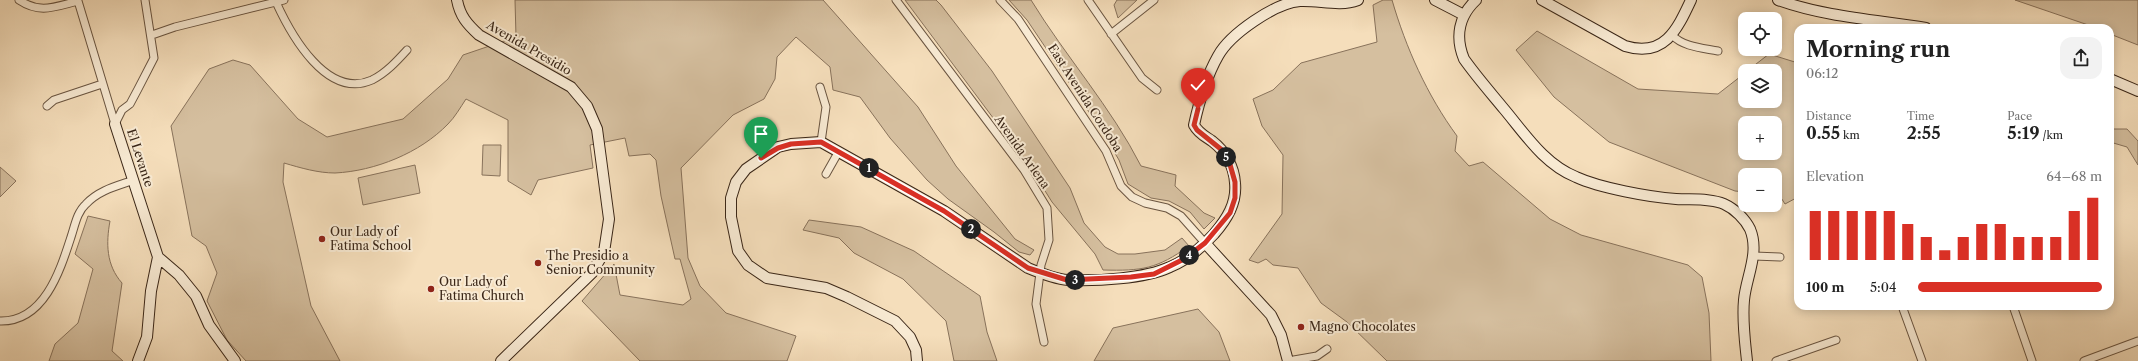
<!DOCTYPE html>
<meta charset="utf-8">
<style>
:root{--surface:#fff;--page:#f2f2f2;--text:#222;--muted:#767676;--accent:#d93025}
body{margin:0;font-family:"Libre Caslon Text",serif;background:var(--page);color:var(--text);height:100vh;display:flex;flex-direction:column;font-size:15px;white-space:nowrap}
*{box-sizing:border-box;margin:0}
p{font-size:13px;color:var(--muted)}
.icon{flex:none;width:22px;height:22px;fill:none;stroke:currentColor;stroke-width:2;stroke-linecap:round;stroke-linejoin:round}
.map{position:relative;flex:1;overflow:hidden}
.sheet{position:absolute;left:1794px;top:24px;width:320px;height:286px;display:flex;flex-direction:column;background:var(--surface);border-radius:12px;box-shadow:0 2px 10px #0003}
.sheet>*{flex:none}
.fabs{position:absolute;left:1738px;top:12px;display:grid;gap:8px}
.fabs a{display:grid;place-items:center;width:44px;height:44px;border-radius:8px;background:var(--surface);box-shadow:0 2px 10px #0003;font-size:20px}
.pin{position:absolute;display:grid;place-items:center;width:34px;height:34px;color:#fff;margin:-41px -17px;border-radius:50% 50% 50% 0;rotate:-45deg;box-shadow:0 0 4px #0007}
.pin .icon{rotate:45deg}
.km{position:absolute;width:20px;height:20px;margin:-10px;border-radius:50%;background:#222;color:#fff;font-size:11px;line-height:20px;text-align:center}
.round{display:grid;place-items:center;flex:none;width:42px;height:42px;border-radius:12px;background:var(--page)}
.headline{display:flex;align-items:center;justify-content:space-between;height:68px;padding:0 12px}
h1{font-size:22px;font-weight:700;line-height:30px}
.metrics{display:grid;grid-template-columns:repeat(3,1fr);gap:6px;height:68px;padding:4px 12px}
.metrics div{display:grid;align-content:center}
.metrics b{font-size:17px;font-weight:700}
.metrics small{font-size:11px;font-weight:400}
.metrics p{font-size:11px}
.chart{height:112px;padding:8px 12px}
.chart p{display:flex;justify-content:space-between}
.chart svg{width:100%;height:72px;margin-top:4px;stroke:var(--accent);stroke-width:6}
ul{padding:0 12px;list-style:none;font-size:13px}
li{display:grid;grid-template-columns:64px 48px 1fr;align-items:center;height:30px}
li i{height:10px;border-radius:5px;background:var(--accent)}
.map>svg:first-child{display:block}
</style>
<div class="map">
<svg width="2138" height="361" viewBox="0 0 2138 361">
<rect width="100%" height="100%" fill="#f5debb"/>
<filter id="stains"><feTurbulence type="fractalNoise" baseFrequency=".005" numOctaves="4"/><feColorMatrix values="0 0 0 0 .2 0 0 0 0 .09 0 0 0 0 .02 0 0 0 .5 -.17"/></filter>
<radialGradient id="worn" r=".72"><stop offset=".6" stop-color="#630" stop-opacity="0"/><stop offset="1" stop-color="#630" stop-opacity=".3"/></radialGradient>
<path fill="#d5bf9f" stroke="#88725b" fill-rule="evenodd" d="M515,0H823L918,107L956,166L1015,239L1034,250L1030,255L1019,252L994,232L948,199L927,180L890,138L860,97L833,90L830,67L796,37L777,57L775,79L764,99L733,115L681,168L688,258L700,286L726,313L796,336L787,361H640L582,301L614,264L620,295L683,305L691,299L680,259H675L661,196L656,160L650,154L629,156L625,138L590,145L593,168L538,180L531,195L508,181V120L466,99C460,108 455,117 448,124C420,153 375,171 335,173C318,173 301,168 284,163L283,182L311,306L340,361H246L227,340L207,301L217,273L206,246L192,236L171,126L209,69L233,60L250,65L298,119L327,137L403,119L448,79L463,55L516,37Z
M905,0H936L941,5L992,71L1070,188L1084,223L1105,247L1118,254H1135L1165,250L1182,238L1189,246C1157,269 1142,271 1103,270L1095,254L1052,202L1032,170Z
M1009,0H1031C1066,57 1111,107 1141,166L1176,175L1175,186L1204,213L1215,218L1204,229L1190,212L1169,201L1151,198L1128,184L1119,160L1101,130L1027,20Z
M1117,0H1137L1118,18L1114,5Z
M1383,0H1392C1406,48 1427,95 1457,136L1455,151L1469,166L1483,162L1550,219L1581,235L1688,265L1702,277L1709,313L1711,361H1387L1347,322L1321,303L1298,268L1273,265L1266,259L1258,263L1249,260L1282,214L1283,155L1262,126L1253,99L1273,90L1301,63L1377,42L1373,5Z
M2015,0H2138V45L2110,34V28H2097Z
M1537,31L1638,89L1718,94L1745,73V101H1775V71H1747L1769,54L1798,63V197L1785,204L1778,193H1775V175H1745V192L1735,191L1609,142L1554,97L1516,50ZM1745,123H1775V153H1745Z
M2110,129H2127L2138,141V165L2127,147L2110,142Z
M483,145H501L500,176L482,175Z
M415,165L420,193L363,205L358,178Z
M0,167L16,181L0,197Z
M88,216L110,221C106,243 106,265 122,283L112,351L123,361H49L55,344L78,323L93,269L75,254Z
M809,220L861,227L914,251L980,296L987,332L997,361H954L946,321L903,279L854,253L839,238L803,230Z
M1198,309L1219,332L1230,361H1094L1113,328Z"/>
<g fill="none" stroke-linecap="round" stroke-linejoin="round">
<g stroke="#695440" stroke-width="9">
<path id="street" d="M19,0C40,14 54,7 78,1L115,124
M896,0L1024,170L1047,208L1049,240L1041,265L1036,304L1044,342
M1000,0L1018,19L1106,151L1121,186L1132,197L1145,203L1167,208L1181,216L1205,243
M1088,0L1142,78L1157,90
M276,2C291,35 327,100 372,80C386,73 397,61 407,50
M1111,34L1154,0
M152,35L175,27L284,0
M1672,35C1683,47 1703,48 1718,51
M820,87L826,107L821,142
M47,106L54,100L102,84
M115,124L122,110L130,104L138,89L154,58L145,0
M826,174L839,151
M1754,256L1780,257
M1902,306L1922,361
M2013,306L2032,361
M0,321C44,322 60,271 71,237C75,225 77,212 86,204C99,190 117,186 134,180
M1288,361L1317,356L1327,349
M1776,361L1836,340
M2084,361L2138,341"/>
</g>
<g stroke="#3a2617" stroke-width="12">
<path id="secondary" d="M457,0C460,16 467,24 479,35L571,87L587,106L597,129L609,219L604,252L592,273L501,361
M1435,0L1464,15
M1476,0C1459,16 1455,37 1464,59C1476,76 1490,92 1504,109C1525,134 1544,164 1576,177C1600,188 1649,197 1676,199C1692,200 1710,198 1724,204C1735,209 1745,219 1750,229C1760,253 1746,277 1744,300C1742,321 1745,341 1747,361
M1542,0L1625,46C1664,58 1677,30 1691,0
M1778,0C1825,17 1877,20 1926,28
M2110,79L2138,91
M115,124L158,257L179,275L196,296L209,325L235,361
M1205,243L1271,315L1281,335L1288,361
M138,361L147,337L151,291L158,257
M917,361L916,350L910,337L895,321L847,297L826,288L767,278L748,265L738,251L731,217V198L736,182L746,169L778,147L791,144L821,142L944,211L1028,268C1040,273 1055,279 1068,280C1097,281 1144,279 1170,267C1187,260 1202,247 1214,234C1227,219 1237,203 1235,183C1234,166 1225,151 1212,141C1205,136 1199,134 1194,125C1199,102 1206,77 1218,56C1230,34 1275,3 1300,1C1320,0 1339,7 1358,0"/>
</g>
<use href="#street" stroke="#f8ead3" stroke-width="7"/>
<use href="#secondary" stroke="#f8ead3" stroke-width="10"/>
</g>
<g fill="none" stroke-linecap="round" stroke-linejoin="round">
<g stroke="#fff" stroke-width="8">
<path id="route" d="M761,158L778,148L791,144L821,142L944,211L1028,268L1067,280L1131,277L1154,274L1184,259L1205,243L1230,213L1235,198V182L1229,161L1222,150L1197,130L1194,125L1198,109"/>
</g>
<use href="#route" stroke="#d93025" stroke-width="5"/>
</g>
<g fill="#8f2418" stroke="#f8ead3" stroke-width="1.5">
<circle cx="322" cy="239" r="4"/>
<circle cx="538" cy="263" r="4"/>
<circle cx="431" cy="289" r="4"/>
<circle cx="1301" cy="327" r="4"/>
</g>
<g text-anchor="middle" stroke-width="4" stroke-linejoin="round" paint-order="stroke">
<g font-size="12" fill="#3a2617" stroke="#f8ead3">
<text transform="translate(529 48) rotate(30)" y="4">Avenida Presidio</text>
<text transform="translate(1085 98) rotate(57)" y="4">East Avenida Cordoba</text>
<text transform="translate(1022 152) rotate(55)" y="4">Avenida Arlena</text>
<text transform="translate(140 158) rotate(72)" y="4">El Levante</text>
</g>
<g font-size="12" fill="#3a2617" stroke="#f8ead3" text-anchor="start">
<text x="330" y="236">Our Lady of<tspan x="330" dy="14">Fatima School</tspan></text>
<text x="546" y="260">The Presidio a<tspan x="546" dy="14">Senior Community</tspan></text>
<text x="439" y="286">Our Lady of<tspan x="439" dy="14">Fatima Church</tspan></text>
<text x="1309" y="331">Magno Chocolates</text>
</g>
</g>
<rect width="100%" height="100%" filter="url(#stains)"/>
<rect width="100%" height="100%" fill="url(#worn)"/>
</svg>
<div class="fabs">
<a><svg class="icon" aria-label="locate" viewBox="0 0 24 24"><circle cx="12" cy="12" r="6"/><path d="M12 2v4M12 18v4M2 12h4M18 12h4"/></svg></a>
<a><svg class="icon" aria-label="layers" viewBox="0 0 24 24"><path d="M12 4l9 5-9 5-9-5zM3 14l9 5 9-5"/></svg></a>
<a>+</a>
<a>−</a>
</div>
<div class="pin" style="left:761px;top:158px;background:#1e9e55"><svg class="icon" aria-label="arrive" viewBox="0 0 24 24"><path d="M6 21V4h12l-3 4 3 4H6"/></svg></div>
<div class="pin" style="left:1198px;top:109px;background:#d93025"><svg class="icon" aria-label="check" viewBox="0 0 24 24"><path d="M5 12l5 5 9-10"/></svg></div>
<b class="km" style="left:869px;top:168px">1</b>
<b class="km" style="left:971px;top:229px">2</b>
<b class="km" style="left:1075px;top:280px">3</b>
<b class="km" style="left:1189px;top:255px">4</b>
<b class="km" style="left:1226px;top:157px">5</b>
<section class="sheet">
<div class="headline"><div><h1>Morning run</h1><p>06:12</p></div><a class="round"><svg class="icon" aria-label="share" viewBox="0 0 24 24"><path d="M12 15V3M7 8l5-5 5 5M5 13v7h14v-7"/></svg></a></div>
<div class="metrics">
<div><p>Distance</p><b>0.55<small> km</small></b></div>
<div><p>Time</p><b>2:55</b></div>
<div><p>Pace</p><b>5:19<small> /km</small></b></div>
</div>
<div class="chart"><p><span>Elevation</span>64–68 m</p>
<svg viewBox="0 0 160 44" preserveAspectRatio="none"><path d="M5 44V14M15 44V14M25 44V14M35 44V14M45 44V14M55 44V22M65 44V30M75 44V38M85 44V30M95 44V22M105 44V22M115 44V30M125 44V30M135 44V30M145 44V14M155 44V6"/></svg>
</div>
<ul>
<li><b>100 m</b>5:04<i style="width:100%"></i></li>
</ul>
</section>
</div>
